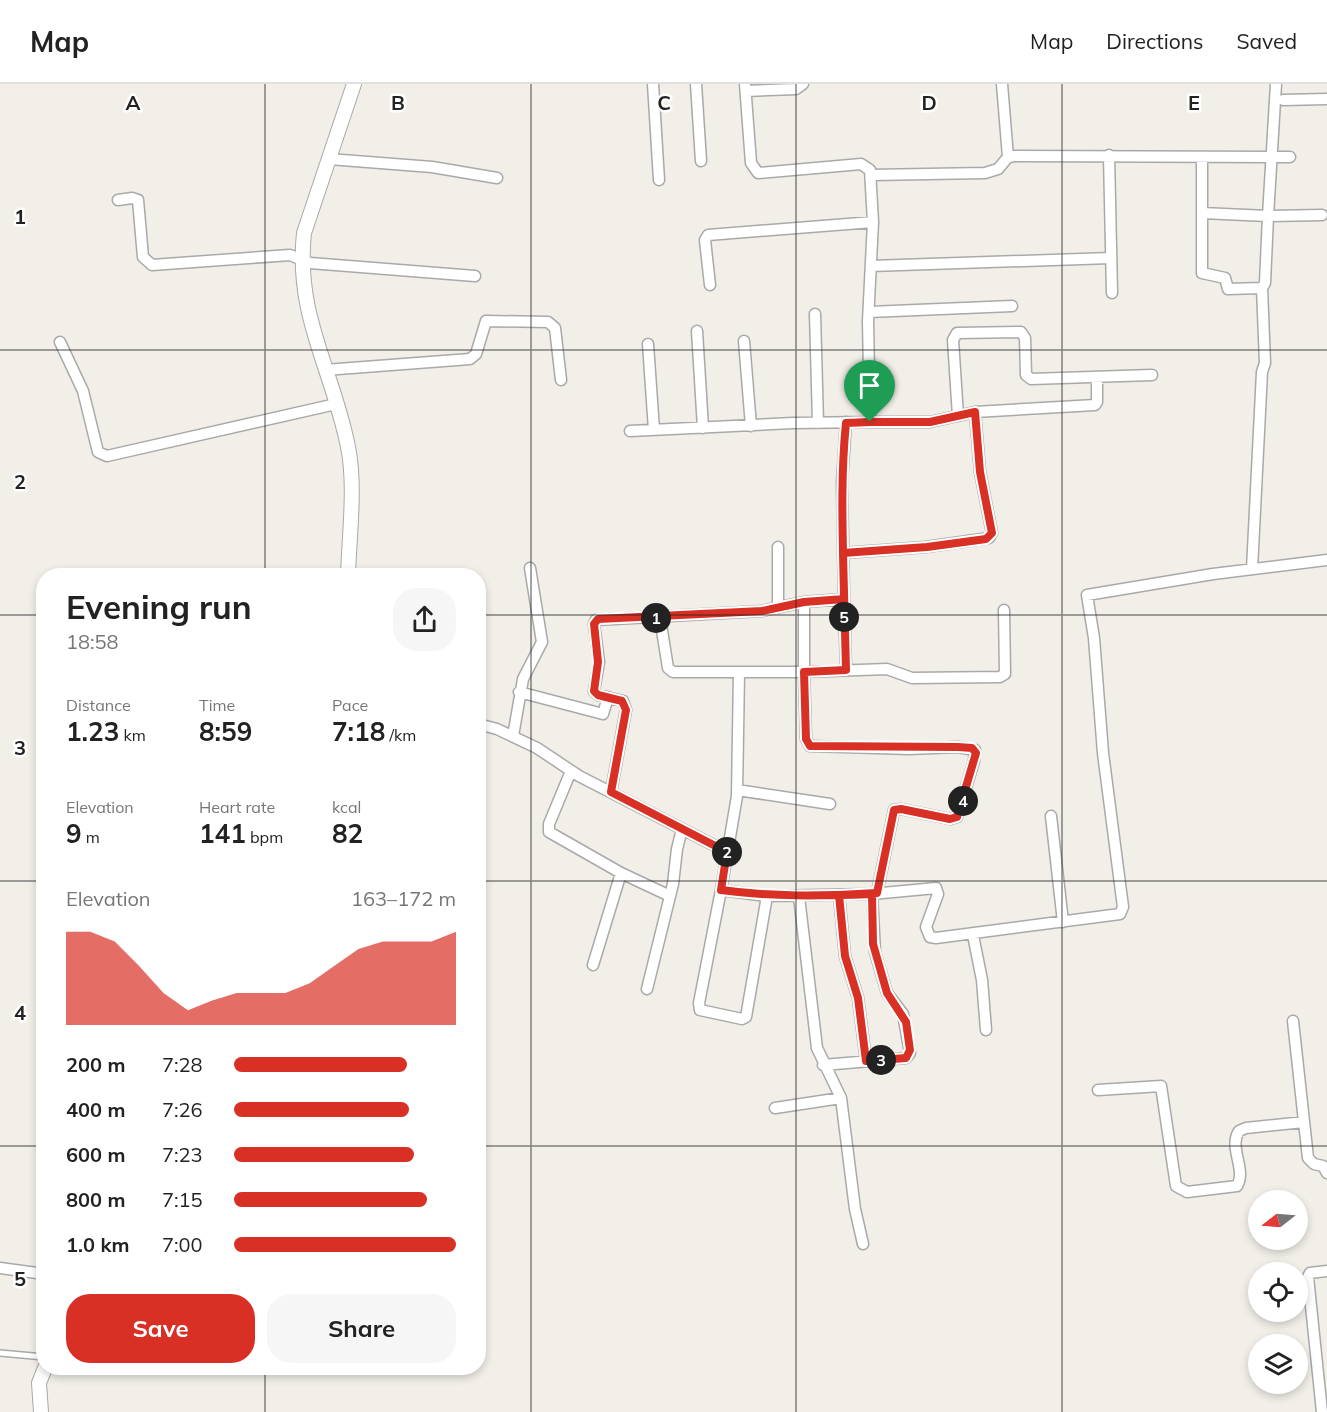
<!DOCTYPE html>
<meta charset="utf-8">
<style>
:root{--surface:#fff;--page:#f6f6f6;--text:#222;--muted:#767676;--line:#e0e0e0;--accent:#d93025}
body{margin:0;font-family:Mulish,sans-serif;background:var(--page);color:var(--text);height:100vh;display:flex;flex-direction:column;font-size:22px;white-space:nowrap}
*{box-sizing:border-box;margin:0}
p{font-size:20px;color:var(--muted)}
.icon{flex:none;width:33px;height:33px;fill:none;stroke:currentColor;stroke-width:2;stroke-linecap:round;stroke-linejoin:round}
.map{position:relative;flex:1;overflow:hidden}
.panel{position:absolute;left:36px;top:484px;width:450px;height:807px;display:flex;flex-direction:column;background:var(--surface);border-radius:24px;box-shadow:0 3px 9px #0003}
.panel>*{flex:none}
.needle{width:39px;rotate:253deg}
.fabs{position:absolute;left:1248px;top:1106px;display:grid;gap:12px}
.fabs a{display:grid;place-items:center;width:60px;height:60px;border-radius:50%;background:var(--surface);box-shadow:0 3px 9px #0003;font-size:30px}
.pin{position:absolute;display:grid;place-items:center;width:51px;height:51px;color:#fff;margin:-62px -26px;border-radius:50% 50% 50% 0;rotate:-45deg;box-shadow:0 0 6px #0007}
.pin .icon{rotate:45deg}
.km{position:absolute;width:30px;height:30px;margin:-15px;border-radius:50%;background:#222;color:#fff;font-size:16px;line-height:30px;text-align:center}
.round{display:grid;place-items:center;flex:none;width:63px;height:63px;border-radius:24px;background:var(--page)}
.head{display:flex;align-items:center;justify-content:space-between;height:102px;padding:0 30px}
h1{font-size:33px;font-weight:700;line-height:45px}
.stats{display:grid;grid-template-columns:repeat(3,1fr);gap:9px;height:102px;padding:6px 30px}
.stats div{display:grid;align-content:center}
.stats b{font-size:26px;font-weight:700}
.stats small{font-size:16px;font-weight:400}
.stats p{font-size:16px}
.chart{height:168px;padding:12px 30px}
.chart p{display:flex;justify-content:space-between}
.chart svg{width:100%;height:108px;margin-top:6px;fill:var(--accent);opacity:.7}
.primary-button{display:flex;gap:12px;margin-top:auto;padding:12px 30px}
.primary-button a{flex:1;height:69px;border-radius:24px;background:var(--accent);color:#fff;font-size:24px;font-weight:700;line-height:69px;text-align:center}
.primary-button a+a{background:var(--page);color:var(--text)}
ul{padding:0 30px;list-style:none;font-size:20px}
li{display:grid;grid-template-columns:96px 72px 1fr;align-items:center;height:45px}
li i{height:15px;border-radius:8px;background:var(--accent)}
header{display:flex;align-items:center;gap:36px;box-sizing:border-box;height:84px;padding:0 30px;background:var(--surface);border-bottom:2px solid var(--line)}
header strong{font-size:28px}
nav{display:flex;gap:33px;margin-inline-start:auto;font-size:21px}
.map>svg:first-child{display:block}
</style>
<header>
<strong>Map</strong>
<nav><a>Map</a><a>Directions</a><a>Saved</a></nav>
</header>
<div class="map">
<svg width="1327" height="1328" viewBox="0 0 1327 1328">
<rect width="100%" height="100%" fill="#f2efe9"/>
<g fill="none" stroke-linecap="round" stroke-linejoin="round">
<g stroke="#a9a9a9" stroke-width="8">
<path id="service" d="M0,1269L44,1273"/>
</g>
<g stroke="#a9a9a9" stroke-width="13">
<path id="minor" d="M653,0L659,96
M696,0L701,77
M745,0L751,79L758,89L861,80L870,86L873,138L868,237L870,338H930L975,328L1095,321L1097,318V293
M1002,0L1008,73
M746,7L796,5L803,0
M1283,16L1327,15
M1109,71L1112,209
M1202,73V189L1225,194L1228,205L1262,204L1265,199L1268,132L1322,131
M329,75L432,83L497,94
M871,91L985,89L998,85L1008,73L1015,72L1290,73
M118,116L132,114L138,116L143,173L152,181L290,171L310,179L475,192
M1202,129L1268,132L1276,0
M871,182L1111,174
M710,201L705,156L708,151L873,138
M869,228L1012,222
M815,230L818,339
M697,247L703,344
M744,257L751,342
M60,258L83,307L98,368L107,372L336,320
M648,260L654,346
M325,286L470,275L476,270L486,237L548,238L555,244L561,296
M958,332L953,256L957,249L1021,248L1025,254L1026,291L1031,295L1152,291
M630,347L793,339L870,338
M843,469L926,463L989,454L992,449L980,388L975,328
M1252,485L1262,288L1265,279L1262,204
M844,515L846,586
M804,518L844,515L842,398L846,338
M778,523V463
M519,608L603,630L608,613
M478,640L497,645L537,664L579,692L727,768
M513,652L523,595L542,558L530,484
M571,687L549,740V748L621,789L670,812
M737,706L830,720
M611,708L626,626L623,617L598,611L594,607L599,578L594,540L596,536L762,527L804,518V588H673L668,584L660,534
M1051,732L1063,838
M721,806L737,712L739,588
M877,809L894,726L901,725L950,735L957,733L974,677L975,666L958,663L909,665L810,662L806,655L804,588L887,585L912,594L1000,593L1005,590L1004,526
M839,811L845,872L858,914L866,977
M767,812L721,806L699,919L700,926L742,935L746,933L767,812L872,810L936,804L938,810L926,843L930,853L936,854L1120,830L1123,823L1103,669L1094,554L1087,511L1213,490L1327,476
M799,813L817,964L841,1014L855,1125L863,1160
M973,851L982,896L986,946
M593,881L621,789
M647,905L673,800L677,765L682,745
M1293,937L1308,1074L1314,1080L1323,1082L1327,1089
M823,981L906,974L910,969L903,930L887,909L875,868L872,810
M1098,1006L1161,1002L1176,1102L1187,1108L1237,1102C1247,1086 1228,1063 1239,1047L1246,1044L1304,1038
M775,1024L841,1014
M0,1184L44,1190
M1322,1328L1308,1193L1310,1189L1327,1187"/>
</g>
<g stroke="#a9a9a9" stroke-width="16">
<path id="tertiary" d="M348,492C349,452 356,402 348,363C333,286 295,232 304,149L354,0
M41,1328L39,1299L45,1284"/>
</g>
<use href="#service" stroke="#fff" stroke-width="5"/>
<use href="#minor" stroke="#fff" stroke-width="10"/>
<use href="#tertiary" stroke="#fff" stroke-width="14"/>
</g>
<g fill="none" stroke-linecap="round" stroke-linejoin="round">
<g stroke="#fff" stroke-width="12">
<path id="route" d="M870,338L846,339C840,397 843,456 844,515L804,518L762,527L598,535L594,540L598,578L594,607L598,611L622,617L626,626L611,708L727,768L721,806C772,813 820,812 872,810L873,860L887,909L906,938L910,966L906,974L866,977L858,914L845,872L839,811L877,809L894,726L901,725L950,735L957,733L976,669L972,664L958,663L810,662L806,655L804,588L846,586L843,469L927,463L986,455L992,449L980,388L975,328L930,338H870"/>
</g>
<use href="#route" stroke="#d93025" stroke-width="8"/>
</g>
<path fill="none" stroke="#222" stroke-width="1.5" stroke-opacity="0.55" d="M265,0V492M531,0V1328M796,0V1328M1062,0V1328M0,266H1327M0,531H44M478,531H1327M0,797H44M478,797H1327M0,1062H44M478,1062H1327M265,1284V1328"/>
<g font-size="20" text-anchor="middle" font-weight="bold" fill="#222" stroke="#fff" stroke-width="5" stroke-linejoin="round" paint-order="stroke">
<text x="133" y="26">A</text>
<text x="398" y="26">B</text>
<text x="664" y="26">C</text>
<text x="929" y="26">D</text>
<text x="1194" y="26">E</text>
<text x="20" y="140">1</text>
<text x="20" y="405">2</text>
<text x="20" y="671">3</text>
<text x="20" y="936">4</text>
<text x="20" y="1202">5</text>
</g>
</svg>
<div class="fabs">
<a><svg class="needle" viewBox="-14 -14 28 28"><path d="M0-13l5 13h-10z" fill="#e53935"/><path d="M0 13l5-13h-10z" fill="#767676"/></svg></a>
<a><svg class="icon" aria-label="locate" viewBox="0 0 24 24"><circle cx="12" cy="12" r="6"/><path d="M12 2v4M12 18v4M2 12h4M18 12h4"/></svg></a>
<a><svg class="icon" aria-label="layers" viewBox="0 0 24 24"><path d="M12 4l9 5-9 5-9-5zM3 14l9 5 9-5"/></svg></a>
</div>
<div class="pin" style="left:870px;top:338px;background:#1e9e55"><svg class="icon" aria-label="arrive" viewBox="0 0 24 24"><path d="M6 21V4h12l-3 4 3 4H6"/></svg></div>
<b class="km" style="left:656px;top:534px">1</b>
<b class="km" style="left:727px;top:768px">2</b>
<b class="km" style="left:881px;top:976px">3</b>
<b class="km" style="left:963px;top:717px">4</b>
<b class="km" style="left:844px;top:533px">5</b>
<section class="panel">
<div class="head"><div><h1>Evening run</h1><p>18:58</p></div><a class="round"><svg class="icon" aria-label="share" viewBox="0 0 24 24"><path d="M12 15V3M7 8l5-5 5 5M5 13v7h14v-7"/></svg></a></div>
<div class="stats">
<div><p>Distance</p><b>1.23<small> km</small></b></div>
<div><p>Time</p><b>8:59</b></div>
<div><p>Pace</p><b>7:18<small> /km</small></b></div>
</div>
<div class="stats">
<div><p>Elevation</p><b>9<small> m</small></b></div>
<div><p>Heart rate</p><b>141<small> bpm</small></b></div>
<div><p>kcal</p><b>82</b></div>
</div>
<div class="chart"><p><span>Elevation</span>163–172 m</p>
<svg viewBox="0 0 160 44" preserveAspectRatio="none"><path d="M0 44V6L10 6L20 10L30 20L40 31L50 38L60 34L70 31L80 31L90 31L100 27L110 20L120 13L130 10L140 10L150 10L160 6V44z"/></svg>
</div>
<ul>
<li><b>200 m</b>7:28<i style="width:78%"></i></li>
<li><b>400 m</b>7:26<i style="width:79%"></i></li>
<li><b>600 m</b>7:23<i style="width:81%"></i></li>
<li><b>800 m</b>7:15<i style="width:87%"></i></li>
<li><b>1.0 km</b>7:00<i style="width:100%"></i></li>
</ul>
<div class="primary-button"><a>Save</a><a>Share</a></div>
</section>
</div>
